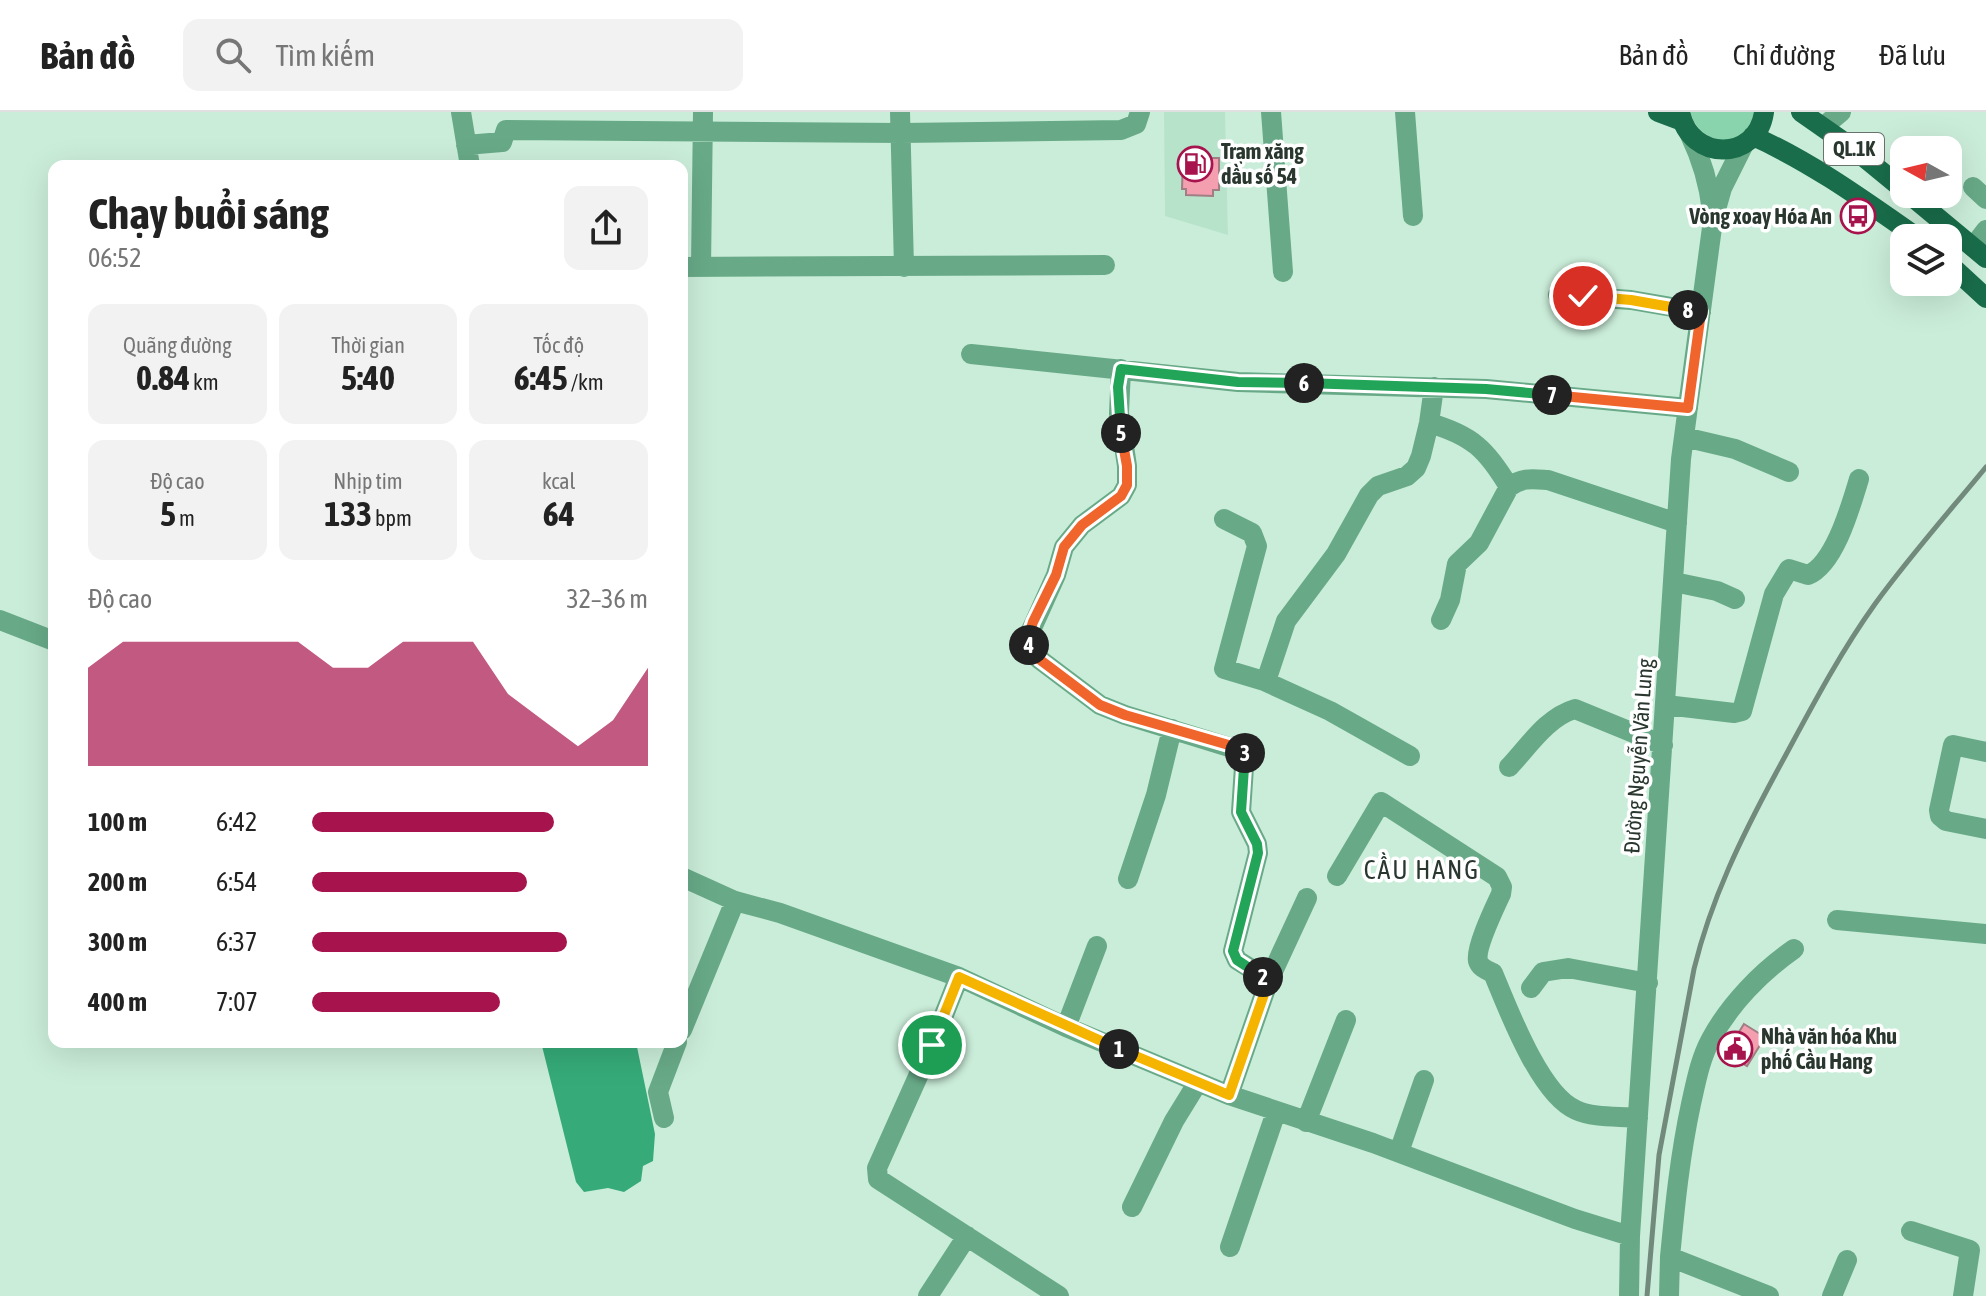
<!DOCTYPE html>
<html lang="vi">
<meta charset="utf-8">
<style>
:root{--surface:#fff;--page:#f2f2f2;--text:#222;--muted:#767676;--line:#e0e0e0;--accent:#a7134c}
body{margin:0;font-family:"Asap Condensed",sans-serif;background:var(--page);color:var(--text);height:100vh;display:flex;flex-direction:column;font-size:30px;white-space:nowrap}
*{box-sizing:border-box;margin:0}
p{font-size:26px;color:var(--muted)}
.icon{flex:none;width:44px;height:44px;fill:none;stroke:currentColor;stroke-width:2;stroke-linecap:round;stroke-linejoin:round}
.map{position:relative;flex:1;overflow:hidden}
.sheet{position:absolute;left:48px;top:48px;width:640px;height:888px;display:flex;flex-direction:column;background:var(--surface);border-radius:16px;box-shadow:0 8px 32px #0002}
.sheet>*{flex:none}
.needle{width:52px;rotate:278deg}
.controls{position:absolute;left:1890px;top:24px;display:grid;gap:16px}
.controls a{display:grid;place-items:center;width:72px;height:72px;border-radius:16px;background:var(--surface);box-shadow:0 8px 32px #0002;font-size:40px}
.pin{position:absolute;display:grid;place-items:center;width:68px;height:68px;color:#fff;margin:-34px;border:4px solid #fff;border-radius:50%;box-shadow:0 2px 8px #0007}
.km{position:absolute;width:40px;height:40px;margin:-20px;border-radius:50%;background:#222;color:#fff;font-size:22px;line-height:40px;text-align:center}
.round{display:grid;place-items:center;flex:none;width:84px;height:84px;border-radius:16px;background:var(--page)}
.headline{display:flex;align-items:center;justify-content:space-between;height:136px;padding:0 40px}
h1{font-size:44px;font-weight:700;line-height:60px}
.figures{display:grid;grid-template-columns:repeat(3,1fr);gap:12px;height:136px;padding:8px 40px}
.figures div{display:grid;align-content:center;border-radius:16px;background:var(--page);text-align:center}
.figures b{font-size:34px;font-weight:700}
.figures small{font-size:22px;font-weight:400}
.figures p{font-size:22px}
.chart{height:224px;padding:16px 40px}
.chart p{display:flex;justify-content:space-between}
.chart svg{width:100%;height:144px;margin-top:8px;fill:var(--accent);opacity:.7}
ul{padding:0 40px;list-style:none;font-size:26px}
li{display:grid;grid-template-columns:128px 96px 1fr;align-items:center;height:60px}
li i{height:20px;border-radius:10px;background:var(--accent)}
header{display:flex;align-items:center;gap:48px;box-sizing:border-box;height:112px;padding:0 40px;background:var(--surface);border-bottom:2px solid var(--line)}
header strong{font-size:38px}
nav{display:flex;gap:44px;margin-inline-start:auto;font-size:28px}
.search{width:560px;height:72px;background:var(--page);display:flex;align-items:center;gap:20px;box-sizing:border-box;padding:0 28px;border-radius:16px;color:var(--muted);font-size:30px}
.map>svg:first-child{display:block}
</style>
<header>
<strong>Bản đồ</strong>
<div class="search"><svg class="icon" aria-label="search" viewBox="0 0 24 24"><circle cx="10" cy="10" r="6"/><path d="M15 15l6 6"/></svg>Tìm kiếm</div>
<nav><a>Bản đồ</a><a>Chỉ đường</a><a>Đã lưu</a></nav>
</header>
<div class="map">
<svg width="1986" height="1184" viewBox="0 0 1986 1184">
<rect width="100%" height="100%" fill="#caedd9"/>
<path fill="#b8e3cb" d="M1164,0H1225L1228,123L1165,104Z"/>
<path fill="#89d4ad" d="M1690,0H1754C1746,39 1701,36 1690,0Z"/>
<path fill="#36ab79" d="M541,930H636L655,1022L653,1049L643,1054L641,1069L624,1080L608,1076L584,1080L576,1070Z"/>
<path fill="#f39fb0" stroke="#a17e84" stroke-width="2" d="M1183,46H1219V78H1213V84L1186,83V77H1182Z
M1744,912L1765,925L1747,954L1726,941Z"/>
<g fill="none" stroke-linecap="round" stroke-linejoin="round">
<path stroke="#68aa88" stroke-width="20" d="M461,0L470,54
M900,0L904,155
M1271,0L1283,160
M1405,0L1413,104
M1823,15L1841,0
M1690,23C1702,48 1709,72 1712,99
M466,33L502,30L506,18L901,21L1121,18L1136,12L1140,0
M1973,75L1986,87
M1973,135L1986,118
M682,155L1105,153
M701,155L703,0
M1558,183L1631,188L1701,200
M971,242L1238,270L1486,277L1688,296
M1121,257L1119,301L1127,354V373L1121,384L1082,413L1064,435L1056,463L1028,525L1032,541L1039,547L1100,593L1125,603L1245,640L1241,700L1257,732L1258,741L1233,839L1237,848L1269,868L1229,983
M1429,311C1472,323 1487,338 1509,375
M1684,325L1735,337L1789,360
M1224,407L1252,421L1257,434L1224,557L1264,569L1267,566L1286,509L1336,442L1369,383L1378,374L1407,364L1416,356L1421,344L1429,311L1434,275
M1674,470L1717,479L1735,487
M0,508L54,529
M1441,508L1450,488L1457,452L1479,431L1509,375C1522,365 1533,367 1548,368L1677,411
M1264,569L1330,599L1410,644
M1666,593L1734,601L1742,599L1774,482L1789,457L1808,463C1835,452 1851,393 1859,367
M1986,640L1953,633L1939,698L1940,704L1946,709L1986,717
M1509,655C1528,635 1547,605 1575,597L1663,633
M1337,764L1381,690L1497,765L1502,775L1501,782C1495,795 1475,836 1478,849C1480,856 1487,858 1493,861C1508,897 1540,983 1576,998C1593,1006 1619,1004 1638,1006
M682,765L735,789L780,801L959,865L1066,915L1229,983L1373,1031L1575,1107L1630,1124
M1128,767L1156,683L1172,617
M1837,808L1986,822
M959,865L932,933L877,1056L878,1067L1059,1184
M1269,868L1307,786
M1531,876L1543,860L1568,856L1648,871
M1066,915L1097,834
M682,918L735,789
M664,1006L658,980L677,930
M1306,1010L1346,908
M1399,1040L1424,968
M1132,1095L1174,1009L1198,970
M1911,1119L1970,1138L1963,1184
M1230,1135L1276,1000
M928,1184L967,1124
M1629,1184L1630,1124L1681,347L1713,108L1722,76L1744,32
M1669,1184L1670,1145
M1769,1184L1670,1145C1675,1093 1680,1043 1691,992C1696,970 1700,947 1711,927C1730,892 1761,860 1794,837
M1832,1184L1847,1148"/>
<path stroke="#196d4a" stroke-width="20" d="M1658,0L1682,9
M1680,0C1690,50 1757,50 1764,0
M1801,0L1854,37L1904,78
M1753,24C1813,51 1865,89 1918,126
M1909,82L1986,146
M1948,151L1986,186"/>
<path stroke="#728a7c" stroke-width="5" d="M1647,1184L1659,1043L1694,857C1711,787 1742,724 1776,661C1807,604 1837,545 1875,492C1909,445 1949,400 1986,355"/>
</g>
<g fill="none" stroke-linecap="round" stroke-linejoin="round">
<g stroke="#fff" stroke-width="16">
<path id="split-1" d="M932,933L959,865L1119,937"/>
</g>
<g stroke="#fff" stroke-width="16">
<path id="split-2" d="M1119,937L1229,983L1269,868L1263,865"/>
</g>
<g stroke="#fff" stroke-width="16">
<path id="split-3" d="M1245,641L1241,700L1257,732L1258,741L1233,839L1237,848L1263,865"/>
</g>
<g stroke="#fff" stroke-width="16">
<path id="split-4" d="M1029,533L1032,541L1039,547L1100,593L1125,603L1239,636L1245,641"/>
</g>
<g stroke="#fff" stroke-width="16">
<path id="split-5" d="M1029,533L1028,525L1033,510L1056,463L1064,435L1082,413L1121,384L1127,373V354L1121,321"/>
</g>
<g stroke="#fff" stroke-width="16">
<path id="split-6" d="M1121,321L1118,275L1121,257L1238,270L1304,271"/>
</g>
<g stroke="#fff" stroke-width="16">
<path id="split-7" d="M1304,271L1486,277L1552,283"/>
</g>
<g stroke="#fff" stroke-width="16">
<path id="split-8" d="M1552,283L1688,296L1701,200L1688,198"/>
</g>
<g stroke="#fff" stroke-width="16">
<path id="split-9" d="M1583,184L1631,188L1688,198"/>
</g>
<use href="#split-1" stroke="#f5b400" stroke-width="10"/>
<use href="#split-2" stroke="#f5b400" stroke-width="10"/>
<use href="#split-3" stroke="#22a559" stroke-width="10"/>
<use href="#split-4" stroke="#f0652b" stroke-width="10"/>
<use href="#split-5" stroke="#f0652b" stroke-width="10"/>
<use href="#split-6" stroke="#22a559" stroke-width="10"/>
<use href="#split-7" stroke="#22a559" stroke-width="10"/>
<use href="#split-8" stroke="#f0652b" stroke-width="10"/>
<use href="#split-9" stroke="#f5b400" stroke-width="10"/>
</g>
<defs>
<g id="fuel-ring" transform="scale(1.8)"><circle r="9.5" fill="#fff" stroke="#a7134c" stroke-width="1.5"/><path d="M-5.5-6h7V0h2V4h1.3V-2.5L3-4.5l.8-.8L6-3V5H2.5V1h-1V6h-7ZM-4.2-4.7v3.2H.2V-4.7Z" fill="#a7134c"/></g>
<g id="bus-ring" transform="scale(1.8)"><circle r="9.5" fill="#fff" stroke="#a7134c" stroke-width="1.5"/><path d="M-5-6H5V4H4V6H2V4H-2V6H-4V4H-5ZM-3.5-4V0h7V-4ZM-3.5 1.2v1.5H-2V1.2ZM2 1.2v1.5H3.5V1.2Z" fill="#a7134c"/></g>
<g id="civic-ring" transform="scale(1.8)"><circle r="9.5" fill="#fff" stroke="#a7134c" stroke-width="1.5"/><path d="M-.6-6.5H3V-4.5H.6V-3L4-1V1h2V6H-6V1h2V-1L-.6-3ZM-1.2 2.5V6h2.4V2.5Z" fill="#a7134c"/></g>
</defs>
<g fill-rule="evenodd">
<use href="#fuel-ring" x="1195" y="52"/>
<use href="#bus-ring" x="1858" y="104"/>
<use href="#civic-ring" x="1735" y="937"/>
</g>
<g text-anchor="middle" stroke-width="7" stroke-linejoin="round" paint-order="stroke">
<rect fill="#fff" stroke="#69736d" stroke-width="2" x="1824" y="21" width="60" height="32" rx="6"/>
<g font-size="20" font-weight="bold" fill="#29372f">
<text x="1854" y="44">QL.1K</text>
</g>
<g font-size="22" font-weight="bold" fill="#29372f" stroke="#fff" text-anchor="start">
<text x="1221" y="47">Trạm xăng<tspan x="1221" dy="25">dầu số 54</tspan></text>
<text x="1832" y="112" text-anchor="end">Vòng xoay Hóa An</text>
<text x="1761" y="932">Nhà văn hóa Khu<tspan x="1761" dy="25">phố Cầu Hang</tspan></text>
</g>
<g font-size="22" fill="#29372f" stroke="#fff">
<text transform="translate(1638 644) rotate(-86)" y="8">Đường Nguyễn Văn Lung</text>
</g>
<g font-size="26" letter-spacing="2" fill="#29372f" stroke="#fff">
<text x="1422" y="767">CẦU HANG</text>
</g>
</g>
</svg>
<div class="controls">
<a><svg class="needle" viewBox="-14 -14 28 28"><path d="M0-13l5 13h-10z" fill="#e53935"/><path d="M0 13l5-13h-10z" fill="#767676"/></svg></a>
<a><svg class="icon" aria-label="layers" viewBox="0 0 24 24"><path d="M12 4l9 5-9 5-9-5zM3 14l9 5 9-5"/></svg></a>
</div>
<div class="pin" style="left:932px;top:933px;background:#1e9e55"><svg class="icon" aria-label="arrive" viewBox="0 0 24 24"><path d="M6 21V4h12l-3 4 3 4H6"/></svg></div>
<div class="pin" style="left:1583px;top:184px;background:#d93025"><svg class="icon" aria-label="check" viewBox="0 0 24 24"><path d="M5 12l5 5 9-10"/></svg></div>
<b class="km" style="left:1119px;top:937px">1</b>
<b class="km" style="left:1263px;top:865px">2</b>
<b class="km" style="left:1245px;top:641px">3</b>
<b class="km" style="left:1029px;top:533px">4</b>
<b class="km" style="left:1121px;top:321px">5</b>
<b class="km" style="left:1304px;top:271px">6</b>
<b class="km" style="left:1552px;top:283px">7</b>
<b class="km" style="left:1688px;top:198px">8</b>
<section class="sheet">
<div class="headline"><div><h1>Chạy buổi sáng</h1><p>06:52</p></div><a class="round"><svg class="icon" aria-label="share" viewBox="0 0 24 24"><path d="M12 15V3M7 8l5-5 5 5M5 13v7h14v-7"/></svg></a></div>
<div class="figures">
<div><p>Quãng đường</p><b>0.84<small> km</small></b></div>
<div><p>Thời gian</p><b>5:40</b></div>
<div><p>Tốc độ</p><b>6:45<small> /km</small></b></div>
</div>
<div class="figures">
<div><p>Độ cao</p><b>5<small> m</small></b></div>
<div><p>Nhịp tim</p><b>133<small> bpm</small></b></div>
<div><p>kcal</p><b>64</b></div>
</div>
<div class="chart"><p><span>Độ cao</span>32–36 m</p>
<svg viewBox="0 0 160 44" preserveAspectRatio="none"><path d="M0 44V14L10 6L20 6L30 6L40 6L50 6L60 6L70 14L80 14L90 6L100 6L110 6L120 22L130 30L140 38L150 30L160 14V44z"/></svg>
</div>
<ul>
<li><b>100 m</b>6:42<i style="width:72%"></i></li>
<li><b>200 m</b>6:54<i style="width:64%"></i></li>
<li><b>300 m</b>6:37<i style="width:76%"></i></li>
<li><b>400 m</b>7:07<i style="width:56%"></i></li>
</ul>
</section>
</div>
